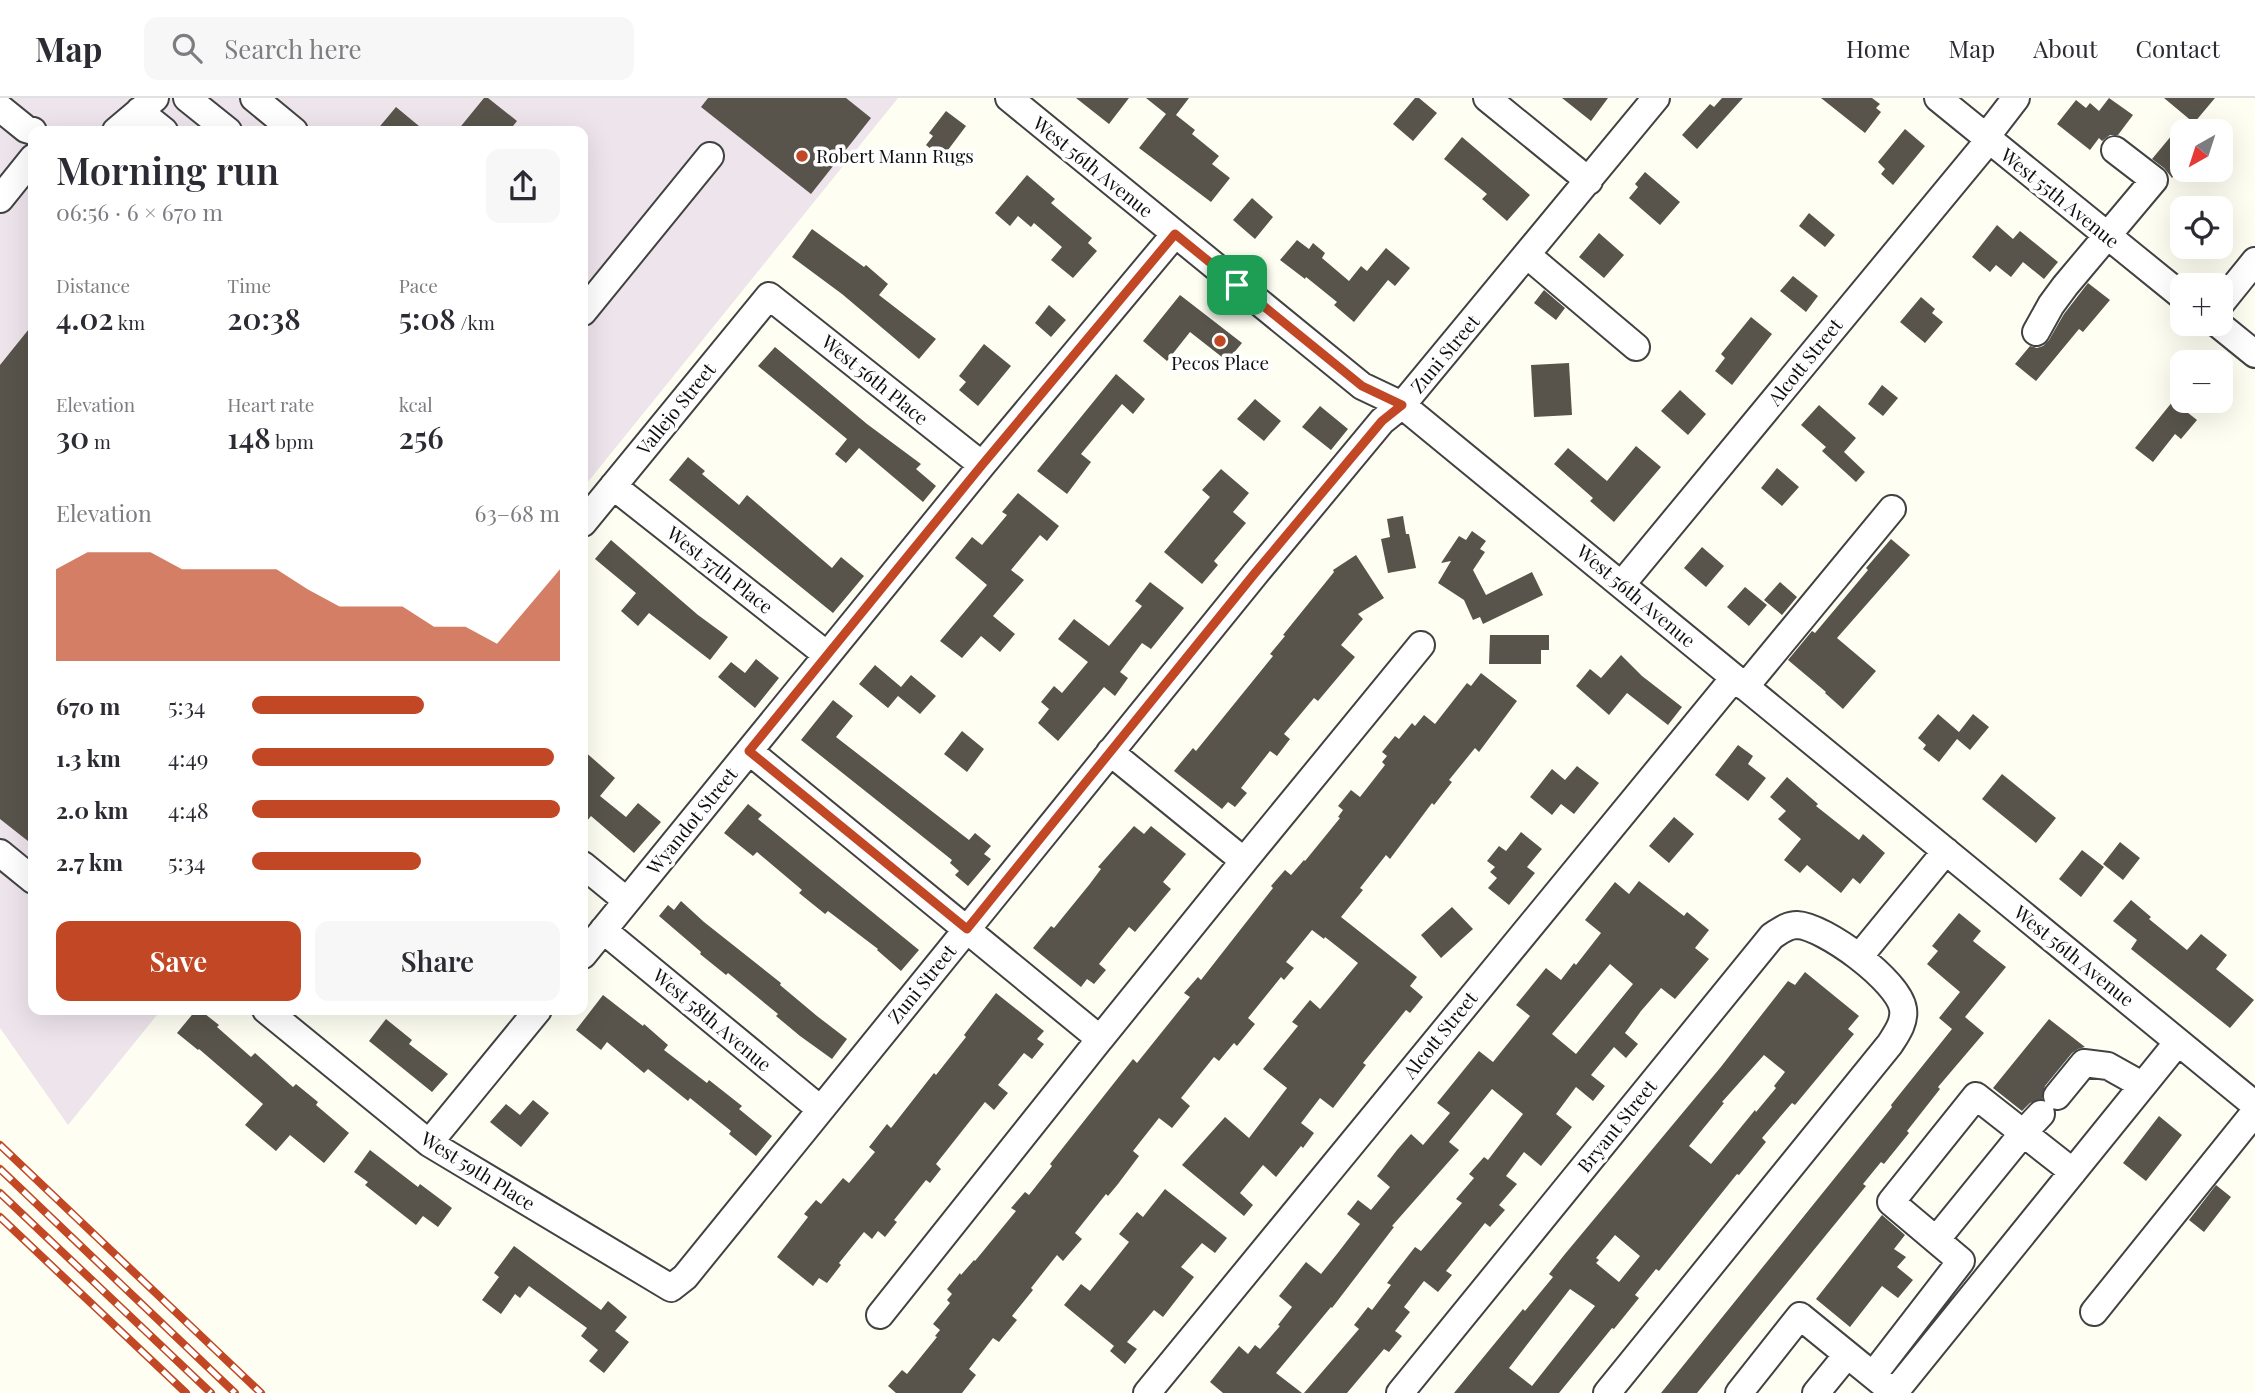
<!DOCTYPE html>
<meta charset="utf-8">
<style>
:root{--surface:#fff;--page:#f7f7f7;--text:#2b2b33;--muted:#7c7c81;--line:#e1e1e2;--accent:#c24825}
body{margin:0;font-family:"Playfair Display",serif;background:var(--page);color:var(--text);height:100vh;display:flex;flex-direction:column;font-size:26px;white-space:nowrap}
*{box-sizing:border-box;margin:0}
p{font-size:23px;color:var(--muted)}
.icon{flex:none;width:38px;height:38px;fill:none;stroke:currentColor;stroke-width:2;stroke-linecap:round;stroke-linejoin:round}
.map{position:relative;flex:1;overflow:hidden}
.side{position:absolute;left:28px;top:28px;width:560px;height:889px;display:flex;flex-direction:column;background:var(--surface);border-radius:14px;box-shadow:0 7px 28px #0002}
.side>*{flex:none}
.needle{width:46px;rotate:219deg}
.fabs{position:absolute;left:2170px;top:21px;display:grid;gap:14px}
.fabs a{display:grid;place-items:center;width:63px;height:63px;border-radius:14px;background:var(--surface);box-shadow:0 7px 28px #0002;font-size:35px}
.pin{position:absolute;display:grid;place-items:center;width:60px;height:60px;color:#fff;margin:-30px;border-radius:14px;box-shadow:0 4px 10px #0006}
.round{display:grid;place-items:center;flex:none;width:74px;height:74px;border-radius:14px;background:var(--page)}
.summary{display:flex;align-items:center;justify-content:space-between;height:119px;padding:0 28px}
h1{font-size:38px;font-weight:600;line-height:52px}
.stats{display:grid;grid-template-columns:repeat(3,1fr);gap:10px;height:119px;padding:7px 28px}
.stats div{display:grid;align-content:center}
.stats b{font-size:30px;font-weight:600}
.stats small{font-size:19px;font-weight:400}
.stats p{font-size:19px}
.chart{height:196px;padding:14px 28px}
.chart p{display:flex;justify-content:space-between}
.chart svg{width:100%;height:126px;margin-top:7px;fill:var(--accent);opacity:.7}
.action{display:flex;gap:14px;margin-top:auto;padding:14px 28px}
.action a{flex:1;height:80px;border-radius:14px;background:var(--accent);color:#fff;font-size:28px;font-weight:600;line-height:80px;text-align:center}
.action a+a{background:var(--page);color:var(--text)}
ul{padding:0 28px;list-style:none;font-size:23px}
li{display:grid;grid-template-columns:112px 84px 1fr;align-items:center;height:52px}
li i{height:18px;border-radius:9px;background:var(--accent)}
header{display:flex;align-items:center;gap:42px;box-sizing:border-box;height:98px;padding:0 35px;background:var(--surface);border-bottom:2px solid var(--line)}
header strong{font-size:33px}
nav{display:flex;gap:38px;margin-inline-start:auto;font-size:24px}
.search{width:490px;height:63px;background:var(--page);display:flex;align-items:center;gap:18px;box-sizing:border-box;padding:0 24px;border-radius:14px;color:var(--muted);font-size:26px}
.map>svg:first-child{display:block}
</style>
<header>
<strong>Map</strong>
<div class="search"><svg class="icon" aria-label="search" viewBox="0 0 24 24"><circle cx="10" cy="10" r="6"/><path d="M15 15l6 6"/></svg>Search here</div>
<nav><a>Home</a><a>Map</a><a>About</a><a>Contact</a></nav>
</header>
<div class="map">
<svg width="2255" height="1295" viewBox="0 0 2255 1295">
<rect width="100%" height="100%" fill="#fefff2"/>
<path fill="#eee4ec" d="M0,0H898L583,390V33H33V912H161L68,1027L0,930Z"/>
<path fill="#58544b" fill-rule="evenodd" d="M484,0H488L517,23L509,33H457Z
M708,0H846L871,20L811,96L701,9Z
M1076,0H1129L1109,26Z
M1146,0H1189L1176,17L1195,32L1192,36L1219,58L1212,66L1230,80L1211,104L1139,50L1166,16Z
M1415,0H1419L1437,15L1413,43L1393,26Z
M1562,0H1608L1591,23Z
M1722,0H1743L1697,51L1682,37L1710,6L1714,9Z
M1821,0H1872L1880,6L1876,10L1881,14L1865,35Z
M2109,0L2133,17L2118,37H2110L2102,43L2099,40L2090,52L2057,26L2076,2L2086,10L2090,5L2099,13Z
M2164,0H2215L2194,25Z
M396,9L425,33H376Z
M946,13L966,28L942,60L926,47L933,38L929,35Z
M2182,25V68L2172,80L2164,70L2152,61Z
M1905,31L1925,48L1893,87L1881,76L1885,71L1878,64Z
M1462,39L1530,97L1507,123L1482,101L1487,96L1444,61Z
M1645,74L1680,104L1660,127L1629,100L1638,89L1635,86Z
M1027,77L1055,101L1051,105L1092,140L1088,145L1097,153L1073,180L1051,162L1062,149L1034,125L1031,129L1018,118L1010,128L995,115Z
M1252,100L1273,119L1255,141L1233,122Z
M1809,115L1835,137L1825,149L1799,128Z
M1997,127L2013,141L2020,133L2058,164L2044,181L2023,164L2011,179L1996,167L1990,174L1972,159Z
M812,131L864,169L866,167L888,186L879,197L936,241L919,261L842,196L792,159Z
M1599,135L1624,157L1604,180L1579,159Z
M1297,142L1309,151L1313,145L1325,155L1322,160L1349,183L1361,168L1367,173L1386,150L1410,170L1395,188L1388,182L1354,224L1334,207L1337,204L1306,179L1305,181L1280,162Z
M1793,178L1818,198L1806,214L1780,193Z
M2088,185L2110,202L2083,234L2079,231L2036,283L2015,266L2030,248L2037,250L2043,248L2049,242L2064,216Z
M1544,192L1565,210L1556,222L1534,205Z
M1180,197L1242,245L1227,263L1190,234L1167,263L1143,243Z
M1921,199L1935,211L1932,215L1943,224L1925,245L1900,224Z
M1049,207L1066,222L1051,239L1035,225Z
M1751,219L1772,236L1732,287L1715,273L1725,260L1721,256Z
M33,226V747L0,721V267Z
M984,246L1011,268L978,308L959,292L966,284L959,278Z
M775,249L867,326L921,366L916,371L936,388L923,404L859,350L846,365L835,356L847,341L758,268Z
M1569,265L1572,317L1534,319L1531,267Z
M1116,276L1145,301L1133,316L1122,306L1081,356L1091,364L1067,396L1037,373Z
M1882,287L1898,300L1883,318L1868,306Z
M1680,292L1706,316L1688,337L1661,313Z
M1255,301L1281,323L1264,343L1237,321Z
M2173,303L2197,322L2181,341L2175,336L2153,364L2135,350Z
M1819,307L1856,340L1844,354L1865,374L1856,384L1822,353L1826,349L1801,327Z
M1320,308L1348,331L1331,352L1302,329Z
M1636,348L1661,369L1614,424L1590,403L1593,400L1554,366L1568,350L1607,383Z
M688,359L705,373L702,376L739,407L747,397L832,470L841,459L864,478L833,515L669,382Z
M1777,370L1799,389L1782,408L1761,390Z
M1221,371L1249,395L1233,414L1246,425L1214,463L1218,467L1202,486L1164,454L1210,399L1202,392Z
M1018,395L1059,428L1047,443L1040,437L1011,472L1024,482L993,518L1015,536L1000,554L981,538L962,560L940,543L987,487L955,460L972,439L982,447L1007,417L1002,414Z
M1403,418L1406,436H1409L1416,470L1388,475L1381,441L1390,439L1387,421Z
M1472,433L1486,443L1480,451L1485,454L1473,472L1486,497L1532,474L1543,497L1483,526L1480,519L1473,522L1464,502L1438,485L1451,463L1441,465L1459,438L1466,442Z
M1891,441L1910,457L1837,540L1876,573L1843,611L1825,595L1826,594L1788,562L1812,533L1815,535L1868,472L1866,470Z
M611,442L698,517L728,539L710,562L649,515L638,528L621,513L636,495L595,461Z
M1702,449L1724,468L1706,489L1684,470Z
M1356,457L1384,500L1358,516L1363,521L1341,547L1355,559L1318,603L1314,600L1284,636L1290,641L1277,658L1270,653L1241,690L1247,695L1235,709L1228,704L1222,711L1174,673L1193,650L1196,653L1273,558L1270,556L1285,538L1283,537L1334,474L1333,472Z
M1150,484L1184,510L1151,551L1142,545L1120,574L1128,580L1115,598L1104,589L1058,643L1038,625L1049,611L1041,604L1054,588L1062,595L1088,564L1058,541L1074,521L1109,548L1142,508L1135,503Z
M1780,484L1797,499L1782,517L1764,502Z
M1745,489L1767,507L1749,528L1727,509Z
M1490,537H1549V552H1541V566H1489Z
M1621,557L1642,578L1682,609L1668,627L1627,595L1609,617L1576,588L1590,571L1601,580Z
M756,561L779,580L755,610L718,579L731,564L745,575Z
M875,567L901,589L911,577L936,598L920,616L898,598L888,610L859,586Z
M1481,575L1517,603L1479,654L1475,650L1449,682L1452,684L1434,707L1432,705L1390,761L1386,757L1360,790L1363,792L1341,819L1417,879L1410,888L1423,899L1410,915L1406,912L1363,965L1366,967L1333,1010L1320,1000L1301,1025L1314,1035L1303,1050L1301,1048L1276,1079L1263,1067L1240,1095L1253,1107L1244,1118L1182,1067L1225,1019L1249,1040L1287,990L1263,971L1298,928L1292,924L1310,902L1320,911L1358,865L1325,839L1324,841L1312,832L1286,864L1294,870L1284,882L1281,879L1248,920L1255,926L1237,948L1234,945L1219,963L1214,959L1181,1000L1190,1008L1172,1030L1159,1020L1133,1053L1139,1058L1118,1086L1108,1098L1106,1096L1075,1135L1082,1141L1063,1163L1057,1157L1031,1190L1033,1192L1012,1218L1017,1222L999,1244L993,1240L969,1271L976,1277L962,1295H896L888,1288L902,1272L907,1276L937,1239L935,1238L940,1232L933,1226L950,1205L947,1202L952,1196L947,1191L960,1175L961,1177L974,1162L975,1163L1016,1113L1011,1110L1025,1094L1029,1097L1052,1068L1050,1066L1133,961L1137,965L1190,899L1184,895L1198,879L1201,882L1273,790L1271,788L1285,772L1291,777L1304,762L1305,763L1340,720L1338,719L1343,712L1338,708L1351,692L1360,699L1385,667L1382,664L1387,658L1382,654L1395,638L1399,641L1412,625L1415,628L1424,617L1435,626L1467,585L1471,588Z
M833,602L853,618L836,639L969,742L975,735L991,748L984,756L991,761L968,788L955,777L959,773L950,765L952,762L801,642Z
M1938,616L1959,634L1973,616L1989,629L1970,652L1957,641L1939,664L1923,651L1926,647L1918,640Z
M962,633L984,651L967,674L944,656Z
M1738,647L1753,658L1748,666L1766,680L1748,703L1715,677Z
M583,652L615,680L600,698L626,719L638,705L661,724L634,755L591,718L583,728Z
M1577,668L1599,685L1574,716L1561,706L1552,717L1530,699L1552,671L1565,682Z
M2002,676L2056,720L2036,745L1982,701Z
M1787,679L1818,706L1816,708L1859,742L1863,736L1885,755L1860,786L1853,780L1841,795L1807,767L1800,775L1784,762L1801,741L1778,721L1786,713L1770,699Z
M748,706L762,717L758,721L919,852L901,873L877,852L878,851L828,813L825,816L799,795L802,792L757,754L753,758L724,735Z
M1674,719L1694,736L1669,765L1649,748Z
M1134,728L1144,736L1151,728L1186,756L1163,784L1171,791L1135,834L1129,829L1099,866L1106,872L1094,886L1087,881L1081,889L1033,850L1051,828L1054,830L1089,787L1101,771L1098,769Z
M1521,734L1542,751L1527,769L1535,775L1509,807L1488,790L1497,780L1490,774L1495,769L1487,763L1499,748L1506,753Z
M2120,744L2140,760L2123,782L2103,766Z
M2082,752L2104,769L2081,799L2059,781Z
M1639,783L1684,818L1687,814L1709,832L1695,850L1709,861L1675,901L1661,890L1641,913L1625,935L1638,946L1626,960L1614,949L1591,977L1605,988L1593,1003L1576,989L1556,1016L1572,1029L1541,1068L1524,1054L1506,1078L1517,1086L1499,1107L1505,1112L1490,1129L1485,1125L1446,1173L1452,1177L1438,1194L1424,1183L1404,1209L1410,1214L1395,1233L1402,1238L1389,1254L1384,1251L1347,1295H1304L1359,1231L1354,1227L1368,1209L1372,1212L1391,1187L1387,1185L1415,1149L1421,1153L1462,1105L1456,1101L1474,1080L1469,1076L1484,1059L1488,1062L1523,1016L1492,991L1449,1044L1459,1052L1392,1128L1394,1129L1332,1210L1331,1209L1276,1275L1302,1295H1223L1210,1284L1239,1248L1248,1256L1255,1247L1260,1251L1280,1228L1278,1227L1292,1209L1279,1198L1306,1164L1321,1176L1337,1156L1360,1126L1347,1116L1358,1102L1371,1112L1390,1089L1377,1078L1397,1052L1411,1036L1423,1047L1450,1015L1437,1005L1479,953L1493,964L1530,918L1516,907L1546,870L1561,882L1574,865L1576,867L1601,835L1585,822L1615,784L1629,796ZM1610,866L1633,886L1576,956L1552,936Z
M2131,802L2151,819L2149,821L2187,852L2201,836L2227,857L2216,871L2254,902L2230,930L2131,851L2137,842L2113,823Z
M681,803L704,824L781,885L780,887L817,918L847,941L832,961L800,938L776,918L778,916L728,875L726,877L700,856L701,854L659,818L668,807L674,812Z
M1452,809L1473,831L1441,860L1421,837Z
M1959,815L1981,833L1973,843L2006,869L1965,919L1984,935L1938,989L1940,991L1907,1033L1909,1035L1884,1066L1881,1064L1863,1086L1866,1088L1697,1295H1661L1892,1009L1891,1007L1952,931L1939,920L1960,894L1927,866L1938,853L1932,848Z
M1805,874L1859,918L1848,931L1854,936L1795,1007L1792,1005L1762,1040L1766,1044L1739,1077L1737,1076L1659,1173L1656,1171L1635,1197L1639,1200L1614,1231L1612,1230L1559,1295H1454L1523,1211L1525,1213L1553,1179L1549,1176L1565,1156L1720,970L1788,883L1795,887ZM1764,957L1785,974L1774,988L1776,990L1756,1014L1755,1012L1711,1066L1689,1048L1724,1005L1722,1004ZM1615,1137L1640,1158L1619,1184L1596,1165L1599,1162L1596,1160ZM1570,1191L1595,1208L1532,1288L1509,1270Z
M996,895L1044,933L1037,941L1044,946L1032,961L1024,955L998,987L1008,995L994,1012L985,1004L981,1009L936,1066L941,1071L930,1085L926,1082L894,1122L897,1124L885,1139L878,1133L872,1141L864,1134L839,1165L841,1167L827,1185L819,1180L813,1188L777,1159L808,1119L804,1116L816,1102L821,1106L843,1080L849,1085L875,1054L869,1049L887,1026L891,1030L934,975L936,977L966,939L964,937Z
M603,897L643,928L644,926L668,947L664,952L707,985L709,982L742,1008L739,1011L772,1038L756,1058L729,1036L731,1033L690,1000L688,1003L648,971L644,975L607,944L601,952L576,932Z
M196,912H200L219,927L217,929L251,959L255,955L293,989L296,986L318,1004L316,1007L349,1035L324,1065L290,1037L276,1053L245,1027L263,1006L199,951L198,952L177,935Z
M386,921L412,942L409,946L448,976L432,994L369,943Z
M2049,921L2085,949L2078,951L2072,955L2045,988L2042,1001L2030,1005L2022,1013L1993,990Z
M533,1002L549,1015L521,1049L490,1024L506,1006L520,1017Z
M2159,1018L2182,1037L2146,1083L2123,1065Z
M370,1052L418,1089L420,1086L452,1110L438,1129L423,1118L416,1127L365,1087L368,1084L354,1074Z
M2216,1087L2231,1099L2204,1134L2189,1122Z
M1165,1091L1227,1140L1215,1155L1202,1145L1181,1169L1194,1179L1163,1219L1154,1212L1127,1244L1137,1251L1125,1266L1110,1253L1114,1248L1064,1207L1081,1186L1090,1193L1129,1144L1119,1136L1137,1114L1143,1119Z
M1882,1117L1905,1137L1894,1151L1906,1159L1897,1169L1913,1182L1898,1200L1882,1188L1850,1229L1816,1201Z
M514,1148L601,1212L608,1203L627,1219L615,1233L629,1244L604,1275L589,1263L598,1252L581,1238L587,1230L529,1188L520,1200L515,1196L501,1216L482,1202L499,1179L494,1175Z"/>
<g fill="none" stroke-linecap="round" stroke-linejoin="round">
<g stroke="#424242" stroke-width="30">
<path id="minor" d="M187,0L228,33
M254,0L294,33
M1009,0L1362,288L1402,307L2255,1007
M1487,0L1589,83
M1938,0L2182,198
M0,10L26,31L33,33
M139,13L164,33
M116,33L155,0
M1986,39L2016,0
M0,101L33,60
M1527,157L1636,249
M2221,205L2255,163
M583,214L710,58
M2218,226L2255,256
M2036,234L2051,207L2065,188L2154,82L2115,52
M613,388L827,557
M583,425L769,198L982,367
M1622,486L1989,42
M1745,589L1892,411
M749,653L1100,941L1244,763L1110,654
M0,755L33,782
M1244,763L1421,547
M583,767L627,803
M603,832L820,1011
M583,857L982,367L1175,136
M1859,859L1946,753
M266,912L429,1045L671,1190L685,1179L1255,476L1382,323L1402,307L1656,0
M2057,998L2084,965L2108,968L2142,987
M429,1045L538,912
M1936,1142L2023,1035L2041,1016
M2094,1214L2255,1014
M880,1217L1100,941
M1873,1277L1961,1163L1891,1104L1976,998L2073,1074
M1147,1295L1734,580
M1400,1295L1772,838C1780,833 1787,827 1797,827C1824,828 1899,883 1903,911C1905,924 1897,935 1890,946L1607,1295
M1739,1295L1800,1218L1886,1288
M1816,1295L1847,1257
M1894,1295L2178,944"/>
</g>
<use href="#minor" stroke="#fff" stroke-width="26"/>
<g stroke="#c24825" stroke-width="8">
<path id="rail" d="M0,1047L261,1295
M0,1071L235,1295
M0,1095L211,1295
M0,1119L186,1295"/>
</g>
<use href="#rail" stroke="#fff" stroke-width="5" stroke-dasharray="16" stroke-linecap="butt"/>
</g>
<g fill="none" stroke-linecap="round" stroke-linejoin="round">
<g stroke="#fff" stroke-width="14">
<path id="route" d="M1175,136L1362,288L1402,307L1382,323L1255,475L967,831L749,653L982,367Z"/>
</g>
<use href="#route" stroke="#c24825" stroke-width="9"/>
</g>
<g fill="#c24825" stroke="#fff" stroke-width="2.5">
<circle cx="802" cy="58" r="7"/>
<circle cx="1220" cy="243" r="7"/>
</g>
<g text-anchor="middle" stroke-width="7" stroke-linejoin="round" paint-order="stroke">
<g font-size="19" fill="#0f0f0f" stroke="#fff" text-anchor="start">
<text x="816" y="65">Robert Mann Rugs</text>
<text x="1220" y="272" text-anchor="middle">Pecos Place</text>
</g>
<g font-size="19" fill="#0f0f0f" stroke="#fff">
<text transform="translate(1093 69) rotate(39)" y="7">West 56th Avenue</text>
<text transform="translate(2060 100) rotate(39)" y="7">West 55th Avenue</text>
<text transform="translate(1445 256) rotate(-50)" y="7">Zuni Street</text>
<text transform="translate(1805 264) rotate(-51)" y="7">Alcott Street</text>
<text transform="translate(875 282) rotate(39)" y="7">West 56th Place</text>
<text transform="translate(676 311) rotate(-51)" y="7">Vallejo Street</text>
<text transform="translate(720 472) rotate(38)" y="7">West 57th Place</text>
<text transform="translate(1636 498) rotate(40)" y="7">West 56th Avenue</text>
<text transform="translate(692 723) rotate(-51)" y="7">Wyandot Street</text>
<text transform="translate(2074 858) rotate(39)" y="7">West 56th Avenue</text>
<text transform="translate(922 886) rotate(-51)" y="7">Zuni Street</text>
<text transform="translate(712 922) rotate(40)" y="7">West 58th Avenue</text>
<text transform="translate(1440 937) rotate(-51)" y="7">Alcott Street</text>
<text transform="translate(1617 1028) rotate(-51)" y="7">Bryant Street</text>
<text transform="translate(478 1073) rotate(32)" y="7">West 59th Place</text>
</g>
</g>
</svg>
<div class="fabs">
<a><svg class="needle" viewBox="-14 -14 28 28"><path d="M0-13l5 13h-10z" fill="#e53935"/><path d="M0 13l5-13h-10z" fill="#7c7c81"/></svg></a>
<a><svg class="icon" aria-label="locate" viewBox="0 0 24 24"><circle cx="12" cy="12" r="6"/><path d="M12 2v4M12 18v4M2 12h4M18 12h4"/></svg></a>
<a>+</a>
<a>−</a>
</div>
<div class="pin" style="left:1237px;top:187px;background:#1e9e55"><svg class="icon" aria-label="arrive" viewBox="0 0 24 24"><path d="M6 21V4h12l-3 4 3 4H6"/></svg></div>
<section class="side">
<div class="summary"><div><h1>Morning run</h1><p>06:56 · 6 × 670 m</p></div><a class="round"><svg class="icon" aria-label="share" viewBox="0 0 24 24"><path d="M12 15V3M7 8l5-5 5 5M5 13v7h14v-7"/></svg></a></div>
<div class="stats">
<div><p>Distance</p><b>4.02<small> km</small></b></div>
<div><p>Time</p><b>20:38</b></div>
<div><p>Pace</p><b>5:08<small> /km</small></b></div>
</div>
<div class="stats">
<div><p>Elevation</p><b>30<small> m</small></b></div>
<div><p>Heart rate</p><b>148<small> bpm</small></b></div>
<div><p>kcal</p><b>256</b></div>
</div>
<div class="chart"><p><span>Elevation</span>63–68 m</p>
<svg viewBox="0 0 160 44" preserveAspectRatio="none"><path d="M0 44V12L10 6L20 6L30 6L40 12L50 12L60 12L70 12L80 19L90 25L100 25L110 25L120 32L130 32L140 38L150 25L160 12V44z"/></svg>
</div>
<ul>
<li><b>670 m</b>5:34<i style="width:56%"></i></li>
<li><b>1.3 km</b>4:49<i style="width:98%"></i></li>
<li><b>2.0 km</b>4:48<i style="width:100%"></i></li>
<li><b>2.7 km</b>5:34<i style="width:55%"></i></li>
</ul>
<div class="action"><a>Save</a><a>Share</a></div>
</section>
</div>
